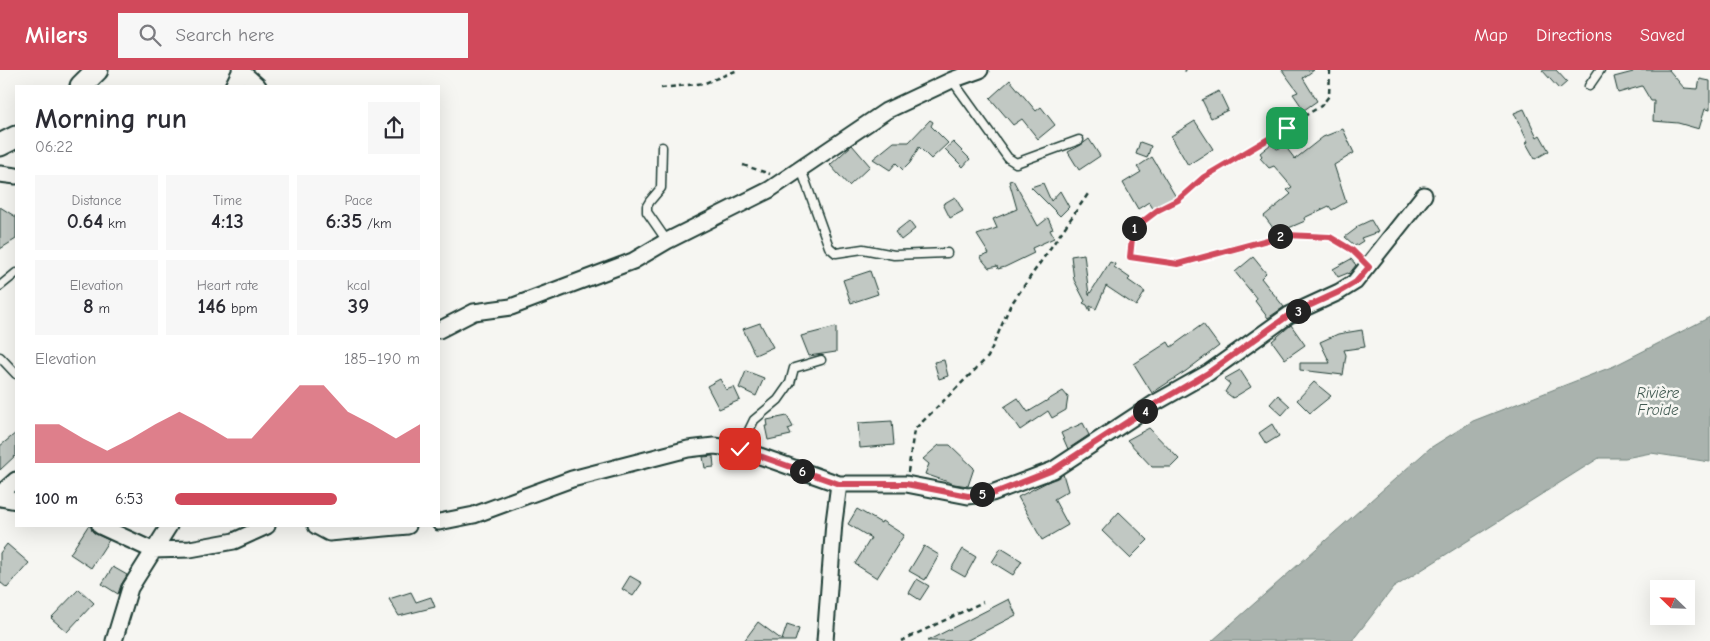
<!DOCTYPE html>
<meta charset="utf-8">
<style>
:root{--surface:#fff;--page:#f7f7f7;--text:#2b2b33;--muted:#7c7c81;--accent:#d1495b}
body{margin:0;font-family:"Comic Neue",sans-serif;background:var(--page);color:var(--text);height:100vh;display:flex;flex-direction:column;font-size:19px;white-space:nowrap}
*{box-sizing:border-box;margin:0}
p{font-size:16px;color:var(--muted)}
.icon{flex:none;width:28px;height:28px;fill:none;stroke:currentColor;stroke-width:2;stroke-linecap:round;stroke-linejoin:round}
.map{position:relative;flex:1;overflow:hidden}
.sheet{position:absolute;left:15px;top:15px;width:425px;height:442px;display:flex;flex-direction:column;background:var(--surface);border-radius:0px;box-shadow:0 5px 20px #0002}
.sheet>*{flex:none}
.needle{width:32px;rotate:293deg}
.fabs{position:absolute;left:1650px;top:510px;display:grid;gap:10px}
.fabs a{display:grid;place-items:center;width:45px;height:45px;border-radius:0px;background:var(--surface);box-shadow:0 5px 20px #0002;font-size:25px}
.pin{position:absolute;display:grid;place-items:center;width:42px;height:42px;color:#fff;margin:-21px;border-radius:10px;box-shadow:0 2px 8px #0006}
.km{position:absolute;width:25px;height:25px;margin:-12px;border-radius:50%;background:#222;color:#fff;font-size:14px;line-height:25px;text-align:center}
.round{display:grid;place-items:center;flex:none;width:52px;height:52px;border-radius:0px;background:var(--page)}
.headline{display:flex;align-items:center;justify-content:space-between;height:85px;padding:0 20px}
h1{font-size:28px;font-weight:800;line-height:38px}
.metrics{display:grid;grid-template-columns:repeat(3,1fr);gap:8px;height:85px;padding:5px 20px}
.metrics div{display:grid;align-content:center;border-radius:0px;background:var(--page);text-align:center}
.metrics b{font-size:21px;font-weight:800}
.metrics small{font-size:14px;font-weight:400}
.metrics p{font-size:14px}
.chart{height:140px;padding:10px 20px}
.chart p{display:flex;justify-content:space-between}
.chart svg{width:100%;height:90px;margin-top:5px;fill:var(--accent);opacity:.7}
ul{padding:0 20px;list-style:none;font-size:16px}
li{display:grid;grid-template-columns:80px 60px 1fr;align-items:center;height:38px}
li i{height:12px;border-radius:6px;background:var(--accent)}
header{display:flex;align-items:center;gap:30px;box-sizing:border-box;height:70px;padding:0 25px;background:var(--accent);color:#fff}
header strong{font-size:24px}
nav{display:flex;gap:28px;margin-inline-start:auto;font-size:18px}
.search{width:350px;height:45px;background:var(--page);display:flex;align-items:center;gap:12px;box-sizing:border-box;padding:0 18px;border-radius:0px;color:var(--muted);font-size:19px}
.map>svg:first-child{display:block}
</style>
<header>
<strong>Milers</strong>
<div class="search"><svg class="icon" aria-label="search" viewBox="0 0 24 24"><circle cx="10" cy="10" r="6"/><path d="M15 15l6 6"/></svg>Search here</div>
<nav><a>Map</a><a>Directions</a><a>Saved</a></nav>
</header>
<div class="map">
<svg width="1710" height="571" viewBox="0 0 1710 571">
<rect width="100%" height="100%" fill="#f6f6f2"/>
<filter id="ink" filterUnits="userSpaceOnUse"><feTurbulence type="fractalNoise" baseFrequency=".02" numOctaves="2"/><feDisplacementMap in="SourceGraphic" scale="10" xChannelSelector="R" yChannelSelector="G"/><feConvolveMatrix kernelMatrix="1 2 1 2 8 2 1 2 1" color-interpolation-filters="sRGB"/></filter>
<g filter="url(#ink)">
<path fill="#aab3ae" stroke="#72847d" d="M1710,247V392L1651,383L1625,388H1599L1393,518L1352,571H1212L1430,378L1473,351L1614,296Z"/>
<path fill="#c1c8c3" stroke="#1f3d34" d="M1282,0H1314L1303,8L1317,31L1304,40L1293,24L1298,22Z
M1542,0H1556L1567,12L1559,19Z
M1632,0H1669L1684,18L1698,19L1700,9L1710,11V40L1705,39L1699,59L1678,53L1653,51L1654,31H1651L1642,16L1618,23L1614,7L1633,2Z
M1010,10L1036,41L1041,37L1055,55L1038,69L1022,49L1013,55L990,28Z
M1219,21L1228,40L1211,48L1202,30Z
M1524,39L1537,67L1540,65L1549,81L1535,89L1526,73L1528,72L1514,43Z
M930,50L933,52L931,56L948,73L931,89L919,77L910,93L903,100L896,93L890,100L873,89L894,72H909Z
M1195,51L1213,79L1188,95L1171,66Z
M1343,59L1354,83L1334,95L1346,132L1332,140L1329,136L1304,148L1305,151L1277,163L1264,146L1291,124L1287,120L1292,117L1274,96L1269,98L1260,88L1262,86L1260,83L1271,74L1277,79L1285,76L1295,89L1323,67Z
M1089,69L1100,86L1079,100L1068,82L1081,75Z
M953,72L970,89L963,97L945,79Z
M1140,72L1151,76L1147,88L1136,84Z
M852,75L870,96L849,116L830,95Z
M1152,87L1176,127L1154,140L1149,132L1138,139L1123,113L1141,102L1137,97Z
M1013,110L1038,156L1048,148L1053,159L1050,160L1054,168L1032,178L1034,183L1005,197L998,199L997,196L989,198L980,187L989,184L977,165L997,158L993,149L1017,139L1009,111Z
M1043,113L1051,131L1060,121L1069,137L1060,146L1031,117Z
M955,127L963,141L950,148L943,134Z
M0,137L16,147V169L0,179Z
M1371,150L1378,162L1361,168L1363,171L1355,176L1345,167L1357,158L1356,157Z
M909,151L915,159L901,170L895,162Z
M1084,184L1089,225L1110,192L1115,194L1114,197L1130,208L1128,210L1145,222L1136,236L1106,216L1096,239L1090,236V241L1087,235L1083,233L1085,231L1074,210L1071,186Z
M1253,187L1266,203L1261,208L1284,237L1268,248L1255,231L1257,229L1235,202Z
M1351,189L1356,195L1349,204L1348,203L1338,207L1333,199Z
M870,201L878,224L851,233L843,210Z
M760,253L773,277L755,285L743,259Z
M1203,254L1219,276L1186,301L1152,323L1134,294L1168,272L1171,277Z
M1291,255L1305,275L1285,289L1272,271Z
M836,257V282L809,286L801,266Z
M1362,260L1365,277L1344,280L1346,285L1343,305L1300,300V293H1330L1320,272L1338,264Z
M944,290L948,306L939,309L934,292Z
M1240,300L1251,317L1233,328L1225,322L1230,314L1224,309Z
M746,301L764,308L756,326L739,318Z
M720,309L726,320L734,317L740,330L719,339L707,316Z
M1314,312L1331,326L1310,343L1297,330Z
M1063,321L1068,327L1066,340L1052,348L1048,341L1020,360L1004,337L1018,328L1028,342Z
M1278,325L1290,336L1282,345L1270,334Z
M787,346L793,357L788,359L791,365L768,370L765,356H768L767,350Z
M892,351L894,375L860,378L858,353Z
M1083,353L1089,365L1068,379L1061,363Z
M1272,354L1279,366L1266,374L1259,363Z
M1149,358L1179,389L1171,397H1152L1127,370Z
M16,363V385L0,400V376Z
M939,375H950L974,398L968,416L954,414L925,404L929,394L923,389Z
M713,386L714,397L705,398L703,387Z
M1063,404L1068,421L1054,429L1068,455L1042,470L1018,427Z
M857,439L881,453L882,451L904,465L877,508L855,494L871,468L848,454Z
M1119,442L1148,470L1130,488L1102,461Z
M88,456H91L92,461L96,464L109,470L91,498L70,484Z
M7,474L29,493L7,518L0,512V483Z
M924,476L939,485L925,510L909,501Z
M1001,478L1022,491L1013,505L992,492Z
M963,479L976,487L965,507L951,499Z
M113,497L127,505L121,515L118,524L102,514Z
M630,506L642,513L633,526L622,519Z
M917,509L929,516L920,530L909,523Z
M79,519L94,533L67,562L51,548Z
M411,522L416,532L431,527L435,537L399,546L389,529Z
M1009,529L1016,545L966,571H927Z
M758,552L782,570L787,555L799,559L795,571H744Z"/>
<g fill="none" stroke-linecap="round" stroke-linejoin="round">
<g stroke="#1f3d34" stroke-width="11">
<path id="service" d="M952,10L1008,88L1016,93L1079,70
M1589,16L1600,0
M662,77L661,118L650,131L647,136V142L667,171
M801,99L829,177L836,183L863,179L894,185L947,183
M0,216L16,203
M0,287L16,304
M740,379L754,350L778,330L790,313L794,298L821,290"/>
</g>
<g stroke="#1f3d34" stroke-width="19">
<path id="minor" d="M240,0L258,16
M233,16L241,0
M0,104L16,106
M439,260L474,242L511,237L633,191L667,171L769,120L886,41L952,10L980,0
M0,424L16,410
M0,428L16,431
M439,452L474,445L572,409L688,379L714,376L740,379L839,414H906L968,426L992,423L1053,400L1155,333L1208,303L1289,245L1339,222L1355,212L1424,125
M100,456L152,480L190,479L234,471L267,456
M316,456L329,463L408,456
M114,571L130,518L169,456
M825,571L834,452L839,414"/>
</g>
<g stroke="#1f3d34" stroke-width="25">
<path id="secondary" d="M81,16L97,0
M0,75L16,67"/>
</g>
<path stroke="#1f3d34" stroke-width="2.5" stroke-dasharray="5 4" stroke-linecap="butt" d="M1185,0L1186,1
M1330,0L1329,26L1321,36L1204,107L1178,130L1158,140L1133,159L1130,187L1178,194L1286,165L1330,167L1352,180L1359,187
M661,18L705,13L738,0
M743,95L770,104
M908,402L914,360L988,287L1010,236L1088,124
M901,571L983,532"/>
<use href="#service" stroke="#f6f6f2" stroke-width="8"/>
<use href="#minor" stroke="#f6f6f2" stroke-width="15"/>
<use href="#secondary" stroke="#f6f6f2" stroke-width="21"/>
</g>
</g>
<g fill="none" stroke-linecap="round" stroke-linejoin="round" filter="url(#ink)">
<g stroke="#fff" stroke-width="10">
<path id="route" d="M740,379L839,414H906L968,426L992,424L1053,400L1155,334L1208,303L1289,245L1339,222L1356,212L1369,197L1352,180L1330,167L1286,165L1178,194L1130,187L1133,159L1158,140L1178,130L1204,107L1287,58"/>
</g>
<use href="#route" stroke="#d1495b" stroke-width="6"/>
</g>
<g text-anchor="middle" stroke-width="5" stroke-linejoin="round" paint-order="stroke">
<g font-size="15" font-style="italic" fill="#425a52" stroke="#f6f6f2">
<text x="1658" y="328">Rivière<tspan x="1658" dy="17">Froide</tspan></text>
</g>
</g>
</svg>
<div class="fabs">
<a><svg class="needle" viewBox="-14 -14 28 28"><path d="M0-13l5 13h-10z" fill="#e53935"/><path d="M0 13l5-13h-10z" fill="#7c7c81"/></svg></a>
</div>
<div class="pin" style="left:1287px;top:58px;background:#1e9e55"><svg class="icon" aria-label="arrive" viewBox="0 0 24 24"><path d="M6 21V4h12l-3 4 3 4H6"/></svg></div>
<div class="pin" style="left:740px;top:379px;background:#d93025"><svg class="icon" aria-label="check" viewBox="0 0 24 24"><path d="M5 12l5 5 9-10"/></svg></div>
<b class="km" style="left:1134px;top:158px">1</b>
<b class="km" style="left:1280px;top:166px">2</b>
<b class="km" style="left:1298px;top:241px">3</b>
<b class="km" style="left:1145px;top:341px">4</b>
<b class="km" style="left:982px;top:424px">5</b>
<b class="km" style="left:802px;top:401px">6</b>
<section class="sheet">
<div class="headline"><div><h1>Morning run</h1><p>06:22</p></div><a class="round"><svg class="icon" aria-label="share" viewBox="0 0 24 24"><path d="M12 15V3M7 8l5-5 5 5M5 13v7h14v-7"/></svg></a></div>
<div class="metrics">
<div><p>Distance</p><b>0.64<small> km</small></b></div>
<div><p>Time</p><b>4:13</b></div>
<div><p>Pace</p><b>6:35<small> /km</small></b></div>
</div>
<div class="metrics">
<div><p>Elevation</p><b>8<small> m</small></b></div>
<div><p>Heart rate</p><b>146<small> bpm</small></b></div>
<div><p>kcal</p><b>39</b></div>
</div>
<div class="chart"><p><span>Elevation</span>185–190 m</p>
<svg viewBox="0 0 160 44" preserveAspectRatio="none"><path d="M0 44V25L10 25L20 32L30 38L40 32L50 25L60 19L70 25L80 32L90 32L100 19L110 6L120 6L130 19L140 25L150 32L160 25V44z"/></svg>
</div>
<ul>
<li><b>100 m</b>6:53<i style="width:66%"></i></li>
</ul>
</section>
</div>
